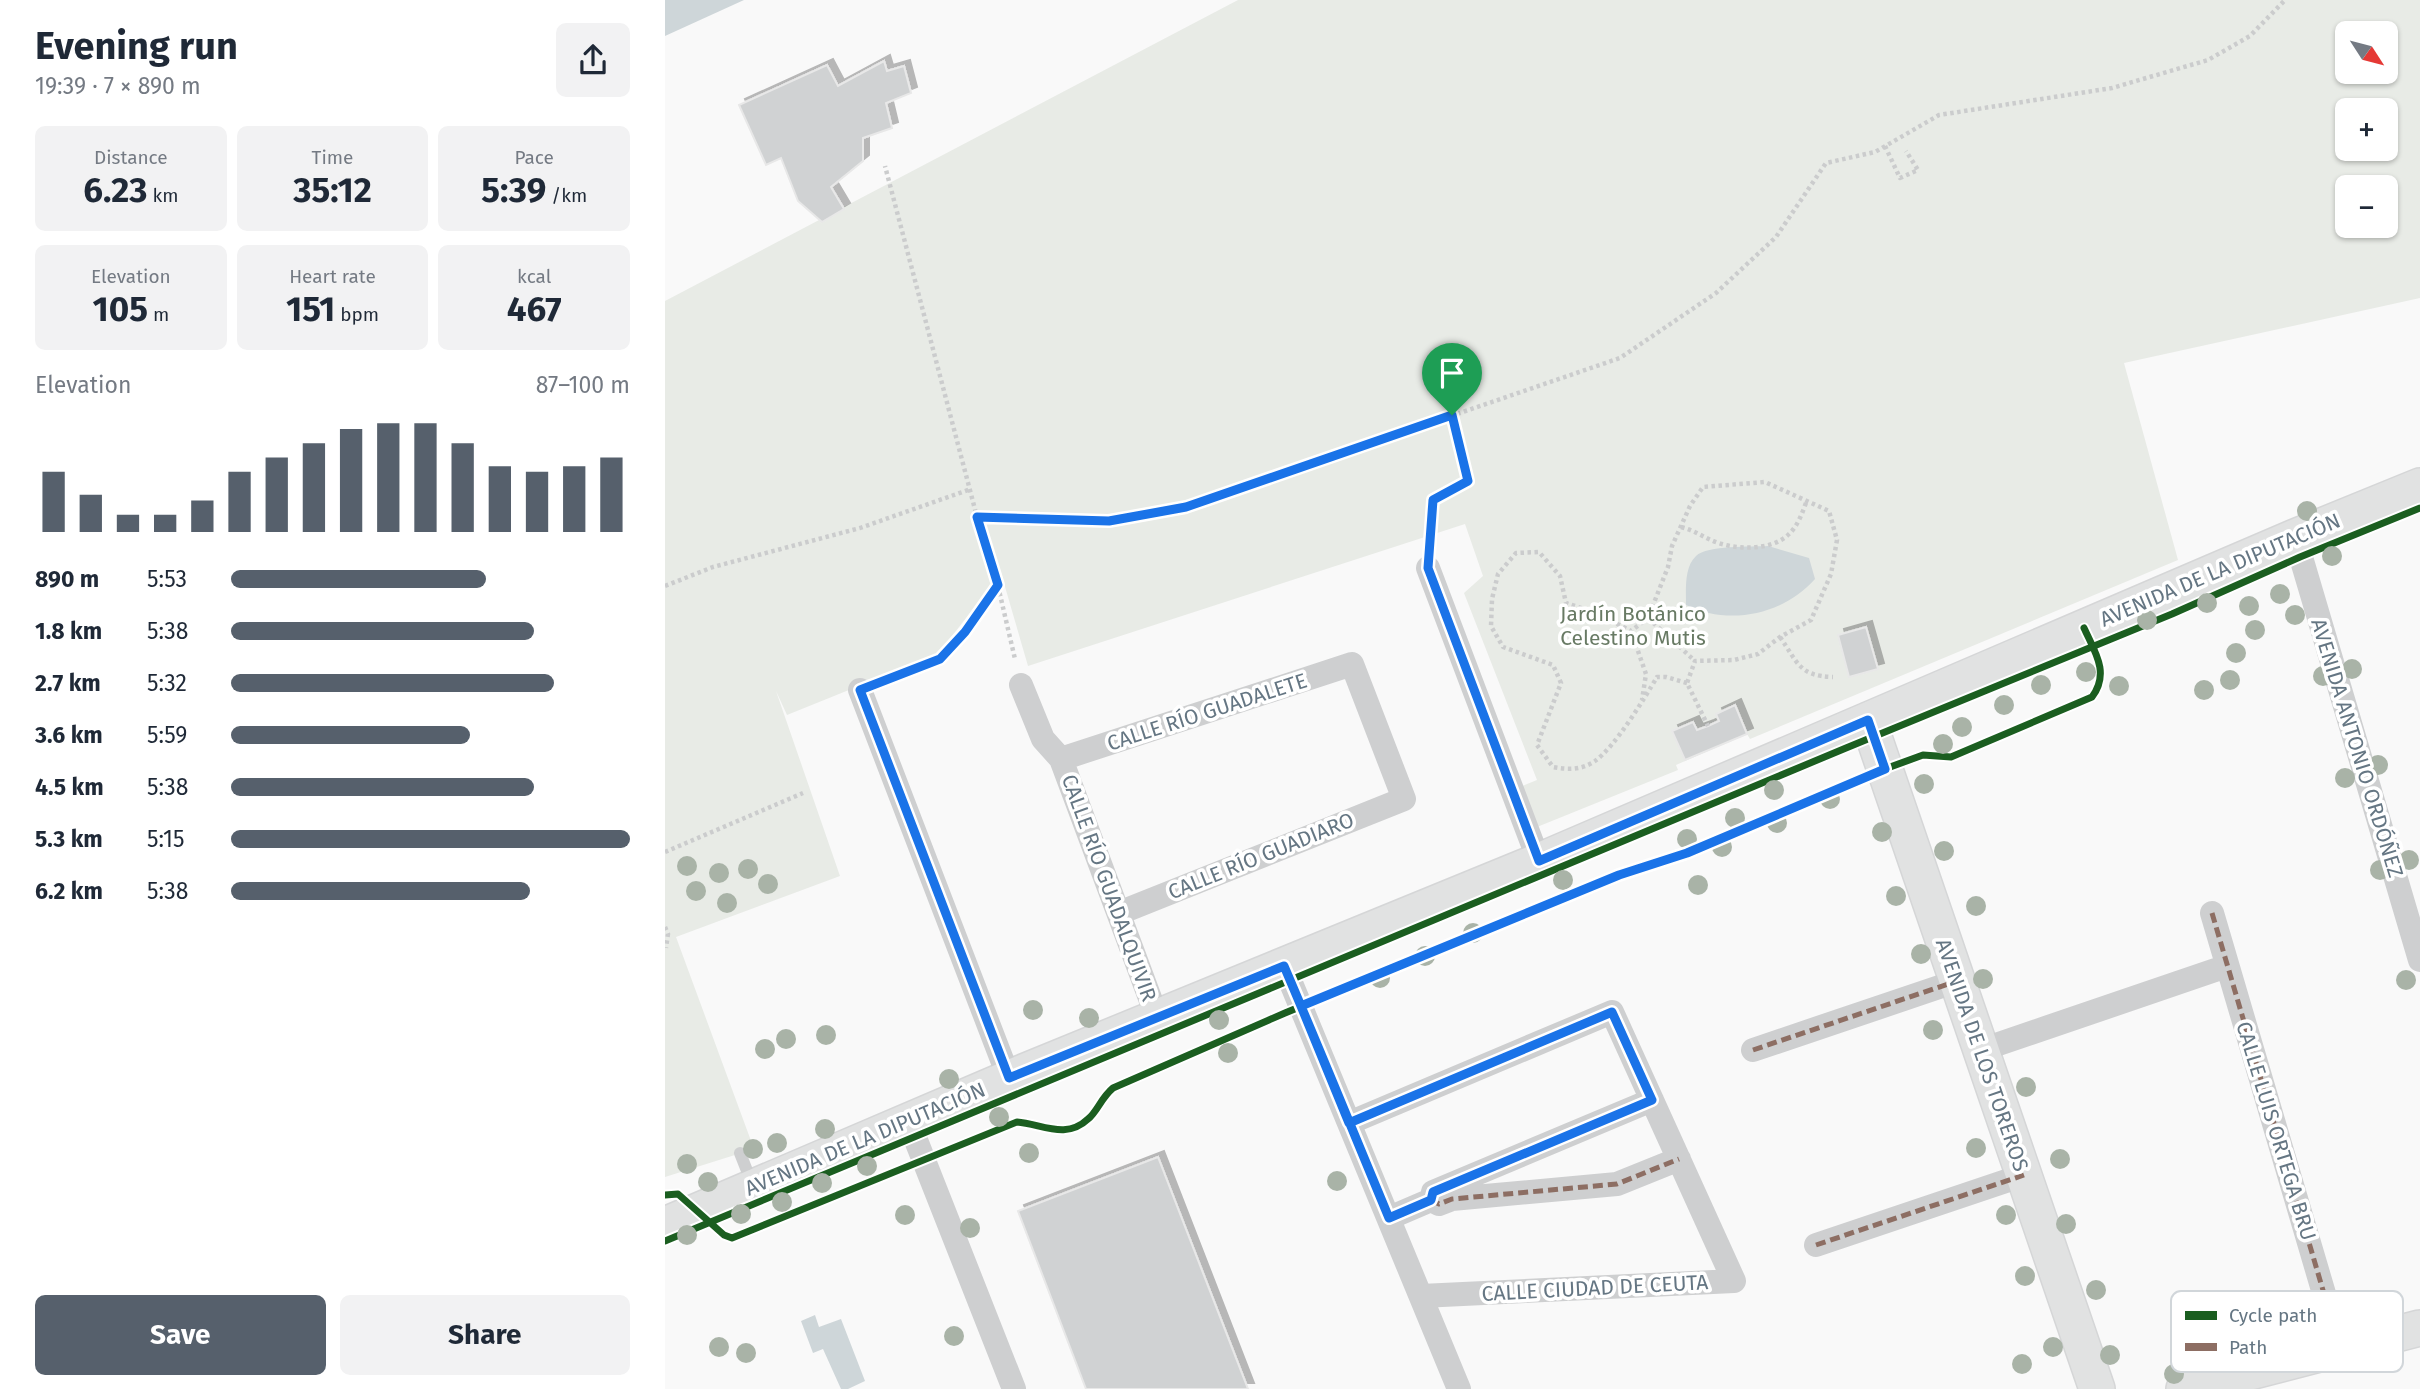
<!DOCTYPE html>
<meta charset="utf-8">
<style>
:root{--surface:#fff;--page:#f2f2f3;--text:#1f2937;--muted:#747a83;--accent:#56606c}
body{margin:0;font-family:"Fira Sans",sans-serif;background:var(--page);color:var(--text);height:100vh;display:flex;flex-direction:column;font-size:26px;white-space:nowrap}
*{box-sizing:border-box;margin:0}
p{font-size:23px;color:var(--muted)}
.icon{flex:none;width:38px;height:38px;fill:none;stroke:currentColor;stroke-width:2;stroke-linecap:round;stroke-linejoin:round}
.map{position:relative;flex:1;overflow:hidden}
.side{display:flex;flex-direction:column;background:var(--surface);width:665px}
.side>*{flex:none}
.needle{width:46px;rotate:126deg}
.fabs{position:absolute;left:1670px;top:21px;display:grid;gap:14px}
.fabs a{display:grid;place-items:center;width:63px;height:63px;border-radius:10px;background:var(--surface);box-shadow:0 2px 5px #0004;font-size:35px}
.pin{position:absolute;display:grid;place-items:center;width:60px;height:60px;color:#fff;margin:-72px -30px;border-radius:50% 50% 50% 0;rotate:-45deg;box-shadow:0 0 7px #0007}
.pin .icon{rotate:45deg}
.round{display:grid;place-items:center;flex:none;width:74px;height:74px;border-radius:10px;background:var(--page)}
.headline{display:flex;align-items:center;justify-content:space-between;height:119px;padding:0 35px}
h1{font-size:38px;font-weight:700;line-height:52px}
.figures{display:grid;grid-template-columns:repeat(3,1fr);gap:10px;height:119px;padding:7px 35px}
.figures div{display:grid;align-content:center;border-radius:10px;background:var(--page);text-align:center}
.figures b{font-size:35px;font-weight:700}
.figures small{font-size:19px;font-weight:400}
.figures p{font-size:19px}
.chart{height:196px;padding:14px 35px}
.chart p{display:flex;justify-content:space-between}
.chart svg{width:100%;height:126px;margin-top:7px;stroke:var(--accent);stroke-width:6}
.action{display:flex;gap:14px;margin-top:auto;padding:14px 35px}
.action a{flex:1;height:80px;border-radius:10px;background:var(--accent);color:#fff;font-size:28px;font-weight:700;line-height:80px;text-align:center}
.action a+a{background:var(--page);color:var(--text)}
ul{padding:0 35px;list-style:none;font-size:23px}
li{display:grid;grid-template-columns:112px 84px 1fr;align-items:center;height:52px}
li i{height:18px;border-radius:9px;background:var(--accent)}
main{display:flex;flex:1;min-height:0}
.map>svg:first-child{display:block}
</style>
<main>
<section class="side">
<div class="headline"><div><h1>Evening run</h1><p>19:39 · 7 × 890 m</p></div><a class="round"><svg class="icon" aria-label="share" viewBox="0 0 24 24"><path d="M12 15V3M7 8l5-5 5 5M5 13v7h14v-7"/></svg></a></div>
<div class="figures">
<div><p>Distance</p><b>6.23<small> km</small></b></div>
<div><p>Time</p><b>35:12</b></div>
<div><p>Pace</p><b>5:39<small> /km</small></b></div>
</div>
<div class="figures">
<div><p>Elevation</p><b>105<small> m</small></b></div>
<div><p>Heart rate</p><b>151<small> bpm</small></b></div>
<div><p>kcal</p><b>467</b></div>
</div>
<div class="chart"><p><span>Elevation</span>87–100 m</p>
<svg viewBox="0 0 160 44" preserveAspectRatio="none"><path d="M5 44V23M15 44V31M25 44V38M35 44V38M45 44V33M55 44V23M65 44V18M75 44V13M85 44V8M95 44V6M105 44V6M115 44V13M125 44V21M135 44V23M145 44V21M155 44V18"/></svg>
</div>
<ul>
<li><b>890 m</b>5:53<i style="width:64%"></i></li>
<li><b>1.8 km</b>5:38<i style="width:76%"></i></li>
<li><b>2.7 km</b>5:32<i style="width:81%"></i></li>
<li><b>3.6 km</b>5:59<i style="width:60%"></i></li>
<li><b>4.5 km</b>5:38<i style="width:76%"></i></li>
<li><b>5.3 km</b>5:15<i style="width:100%"></i></li>
<li><b>6.2 km</b>5:38<i style="width:75%"></i></li>
</ul>
<div class="action"><a>Save</a><a>Share</a></div>
</section>
<div class="map">
<svg width="1755" height="1389" viewBox="0 0 1755 1389">
<defs>
<filter id="shadow"><feDropShadow dx="6" dy="-6" stdDeviation="0" flood-color="#0004"/></filter>
</defs>
<rect width="100%" height="100%" fill="#f9f9f9"/>
<path fill="#e8ebe6" fill-rule="evenodd" d="M573,0H1755V298L1459,363L1513,560L1085,739L1082,734L1011,765L1013,770L872,827L855,787L872,780L799,593L818,576L800,524L363,666L336,573L273,654L122,715L111,691L175,876L11,937L89,1149L0,1177V301ZM1682,33H1720V72H1682ZM1682,110H1720V149H1682ZM1682,187H1720V226H1682Z"/>
<path fill="#ced6d9" d="M0,0H79L0,36Z
M1103,546L1144,558L1150,579C1118,615 1064,626 1021,605C1021,590 1019,567 1031,556C1042,545 1087,547 1103,546Z
M150,1315L154,1327L176,1319L200,1381L183,1389H176L158,1349L148,1353L136,1321Z"/>
<path fill="#d0d2d3" stroke="#e8e8e8" stroke-width="2" filter="url(#shadow)" d="M219,61L222,71L239,66L246,93L221,103L227,128L198,138V161L166,187L179,209L157,222L133,201L116,158L101,165L74,105L162,65L173,86Z
M1201,627L1213,669L1184,677L1173,635Z
M1070,705L1082,734L1020,760L1007,731L1028,722L1032,730L1043,726L1054,721L1051,714Z
M493,1157L583,1389H421L353,1211Z"/>
<g fill="none" stroke-linecap="round" stroke-linejoin="round">
<g stroke="#d5d6d7" stroke-width="38">
<path id="secondary" d="M1203,720L1432,1389
M0,1225L344,1078L874,861L1630,537L1755,486
M1519,1389L1755,1328"/>
</g>
<path stroke="#cbcccd" stroke-width="4.5" stroke-dasharray="3.5 3.5" stroke-linecap="butt" d="M1220,146L1235,178L1253,170L1241,151
M312,517L444,521L521,507L955,358L1051,293L1111,237L1161,163L1210,152L1274,115L1447,88L1543,60L1585,36L1620,0
M1016,527C1028,530 1035,535 1046,540C1067,550 1106,552 1124,534C1133,526 1138,511 1142,500
M765,543L768,500L803,481L787,415
M0,586L48,567L195,528L306,489
M333,586L350,659
M983,618L1030,661
M966,631L981,674L977,700
M1115,637C1133,663 1134,676 1168,677
M218,681L275,659L300,632L333,585L312,517L220,166
M1022,683L1001,677H992C979,699 950,747 930,761C917,770 903,770 888,767L872,745L896,683L888,665L838,647L826,626L827,599L833,574L851,553L874,552L895,576L901,603L931,613L966,631L983,618L1003,567L1007,546L1025,506L1038,487L1100,482L1164,511L1172,540L1166,574L1146,620L1115,637L1093,654L1069,660L1030,661L1022,683L1043,726
M0,852L138,793
M0,927L3,934L1,948"/>
<path stroke="#cecfd0" stroke-width="12" d="M75,1153L88,1186"/>
<path stroke="#cecfd0" stroke-width="24" d="M1630,537L1755,960
M763,568L874,861
M356,685L378,739L396,759L492,1017
M195,690L344,1078
M396,759L687,664L739,799L454,913
M1547,913L1675,1348
M619,966L794,1389
M1088,1050L1292,981
M1316,1050L1562,966
M243,1120L349,1389
M684,1123L947,1012L1069,1281L756,1296
M767,1198L768,1192L987,1100
M724,1218L766,1200L774,1204L787,1199L952,1184L1014,1159
M1151,1245L1359,1175"/>
<use href="#secondary" stroke="#e1e2e2" stroke-width="35"/>
<path stroke="#8d6e63" stroke-width="5" stroke-dasharray="10 5" stroke-linecap="butt" d="M763,568L874,861
M195,690L344,1078
M1547,913L1675,1348
M1088,1050L1292,981
M766,1200L768,1192L987,1100
M724,1218L766,1200L774,1204L787,1199L952,1184L1014,1159
M1151,1245L1359,1175"/>
<g stroke="#fff" stroke-width="11">
<path id="cycleway" d="M0,1195L13,1194L59,1235L67,1238L352,1122C377,1124 401,1140 423,1119C432,1112 436,1098 448,1088L620,1013L954,875L1022,853L1206,774L1258,755L1286,757L1427,697C1445,673 1430,652 1419,628
M0,1241L1181,748L1507,614L1635,557L1755,508"/>
</g>
<use href="#cycleway" stroke="#1b5e20" stroke-width="7"/>
</g>
<g fill="#a9b3a7">
<circle cx="1642" cy="511" r="10"/>
<circle cx="1667" cy="556" r="10"/>
<circle cx="1615" cy="594" r="10"/>
<circle cx="1542" cy="603" r="10"/>
<circle cx="1584" cy="606" r="10"/>
<circle cx="1630" cy="615" r="10"/>
<circle cx="1482" cy="620" r="10"/>
<circle cx="1590" cy="630" r="10"/>
<circle cx="1571" cy="653" r="10"/>
<circle cx="1687" cy="669" r="10"/>
<circle cx="1421" cy="672" r="10"/>
<circle cx="1658" cy="676" r="10"/>
<circle cx="1565" cy="680" r="10"/>
<circle cx="1376" cy="685" r="10"/>
<circle cx="1454" cy="686" r="10"/>
<circle cx="1539" cy="690" r="10"/>
<circle cx="1339" cy="705" r="10"/>
<circle cx="1297" cy="727" r="10"/>
<circle cx="1278" cy="744" r="10"/>
<circle cx="1713" cy="765" r="10"/>
<circle cx="1680" cy="778" r="10"/>
<circle cx="1259" cy="784" r="10"/>
<circle cx="1109" cy="790" r="10"/>
<circle cx="1165" cy="799" r="10"/>
<circle cx="1070" cy="818" r="10"/>
<circle cx="1112" cy="823" r="10"/>
<circle cx="1217" cy="832" r="10"/>
<circle cx="1022" cy="839" r="10"/>
<circle cx="1057" cy="847" r="10"/>
<circle cx="1279" cy="851" r="10"/>
<circle cx="1744" cy="860" r="10"/>
<circle cx="22" cy="866" r="10"/>
<circle cx="83" cy="869" r="10"/>
<circle cx="1715" cy="870" r="10"/>
<circle cx="54" cy="873" r="10"/>
<circle cx="898" cy="880" r="10"/>
<circle cx="103" cy="884" r="10"/>
<circle cx="1033" cy="885" r="10"/>
<circle cx="31" cy="891" r="10"/>
<circle cx="1231" cy="896" r="10"/>
<circle cx="62" cy="903" r="10"/>
<circle cx="1311" cy="906" r="10"/>
<circle cx="808" cy="933" r="10"/>
<circle cx="1256" cy="954" r="10"/>
<circle cx="760" cy="956" r="10"/>
<circle cx="715" cy="978" r="10"/>
<circle cx="1318" cy="979" r="10"/>
<circle cx="1741" cy="980" r="10"/>
<circle cx="368" cy="1010" r="10"/>
<circle cx="424" cy="1018" r="10"/>
<circle cx="554" cy="1020" r="10"/>
<circle cx="1268" cy="1030" r="10"/>
<circle cx="161" cy="1035" r="10"/>
<circle cx="121" cy="1039" r="10"/>
<circle cx="100" cy="1049" r="10"/>
<circle cx="563" cy="1053" r="10"/>
<circle cx="284" cy="1079" r="10"/>
<circle cx="1361" cy="1087" r="10"/>
<circle cx="334" cy="1117" r="10"/>
<circle cx="160" cy="1129" r="10"/>
<circle cx="112" cy="1143" r="10"/>
<circle cx="1311" cy="1148" r="10"/>
<circle cx="88" cy="1149" r="10"/>
<circle cx="364" cy="1153" r="10"/>
<circle cx="1395" cy="1159" r="10"/>
<circle cx="22" cy="1164" r="10"/>
<circle cx="202" cy="1166" r="10"/>
<circle cx="672" cy="1181" r="10"/>
<circle cx="43" cy="1182" r="10"/>
<circle cx="157" cy="1183" r="10"/>
<circle cx="117" cy="1202" r="10"/>
<circle cx="76" cy="1214" r="10"/>
<circle cx="240" cy="1215" r="10"/>
<circle cx="1341" cy="1215" r="10"/>
<circle cx="1401" cy="1224" r="10"/>
<circle cx="305" cy="1228" r="10"/>
<circle cx="22" cy="1235" r="10"/>
<circle cx="1360" cy="1276" r="10"/>
<circle cx="1431" cy="1290" r="10"/>
<circle cx="289" cy="1336" r="10"/>
<circle cx="54" cy="1347" r="10"/>
<circle cx="1388" cy="1347" r="10"/>
<circle cx="81" cy="1353" r="10"/>
<circle cx="1445" cy="1355" r="10"/>
<circle cx="1357" cy="1364" r="10"/>
<circle cx="1509" cy="1374" r="10"/>
</g>
<g fill="none" stroke-linecap="round" stroke-linejoin="round">
<g stroke="#fff" stroke-width="14">
<path id="route" d="M787,415L521,507L444,521L312,517L333,585L300,632L275,659L195,690L344,1078L619,966C655,1050 689,1134 724,1218L766,1200L768,1192L987,1100L947,1012L684,1123L636,1006L954,875L1022,853L1220,769L1203,720L874,861L763,568L768,500L803,481L787,415"/>
</g>
<use href="#route" stroke="#1a73e8" stroke-width="9"/>
</g>
<g text-anchor="middle" stroke-width="7" stroke-linejoin="round" paint-order="stroke">
<g font-size="21" fill="#657683" stroke="#fff">
<text transform="translate(1555 570) rotate(-23)" y="7">AVENIDA DE LA DIPUTACIÓN</text>
<text transform="translate(542 712) rotate(-18)" y="7">CALLE RÍO GUADALETE</text>
<text transform="translate(1692 748) rotate(73)" y="7">AVENIDA ANTONIO ORDÓÑEZ</text>
<text transform="translate(596 856) rotate(-22)" y="7">CALLE RÍO GUADIARO</text>
<text transform="translate(444 888) rotate(70)" y="7">CALLE RÍO GUADALQUIVIR</text>
<text transform="translate(1317 1055) rotate(71)" y="7">AVENIDA DE LOS TOREROS</text>
<text transform="translate(1611 1131) rotate(73)" y="7">CALLE LUIS ORTEGA BRU</text>
<text transform="translate(200 1139) rotate(-23)" y="7">AVENIDA DE LA DIPUTACIÓN</text>
<text transform="translate(930 1288) rotate(-3)" y="7">CALLE CIUDAD DE CEUTA</text>
</g>
<g font-size="21" fill="#687a64" stroke="#fff">
<text x="968" y="621">Jardín Botánico<tspan x="968" dy="24">Celestino Mutis</tspan></text>
</g>
</g>
<rect x="1506" y="1291" width="232" height="81" rx="10" fill="#fff" stroke="#d1d6da" stroke-width="2"/>
<rect x="1520" y="1311" width="32" height="9" fill="#1b5e20"/>
<rect x="1520" y="1343" width="32" height="8" fill="#8d6e63"/>
<g font-size="19" fill="#657683">
<text x="1564" y="1322">Cycle path</text>
<text x="1564" y="1354">Path</text>
</g>
</svg>
<div class="fabs">
<a><svg class="needle" viewBox="-14 -14 28 28"><path d="M0-13l5 13h-10z" fill="#e53935"/><path d="M0 13l5-13h-10z" fill="#747a83"/></svg></a>
<a>+</a>
<a>−</a>
</div>
<div class="pin" style="left:787px;top:415px;background:#1e9e55"><svg class="icon" aria-label="arrive" viewBox="0 0 24 24"><path d="M6 21V4h12l-3 4 3 4H6"/></svg></div>
</div>
</main>
